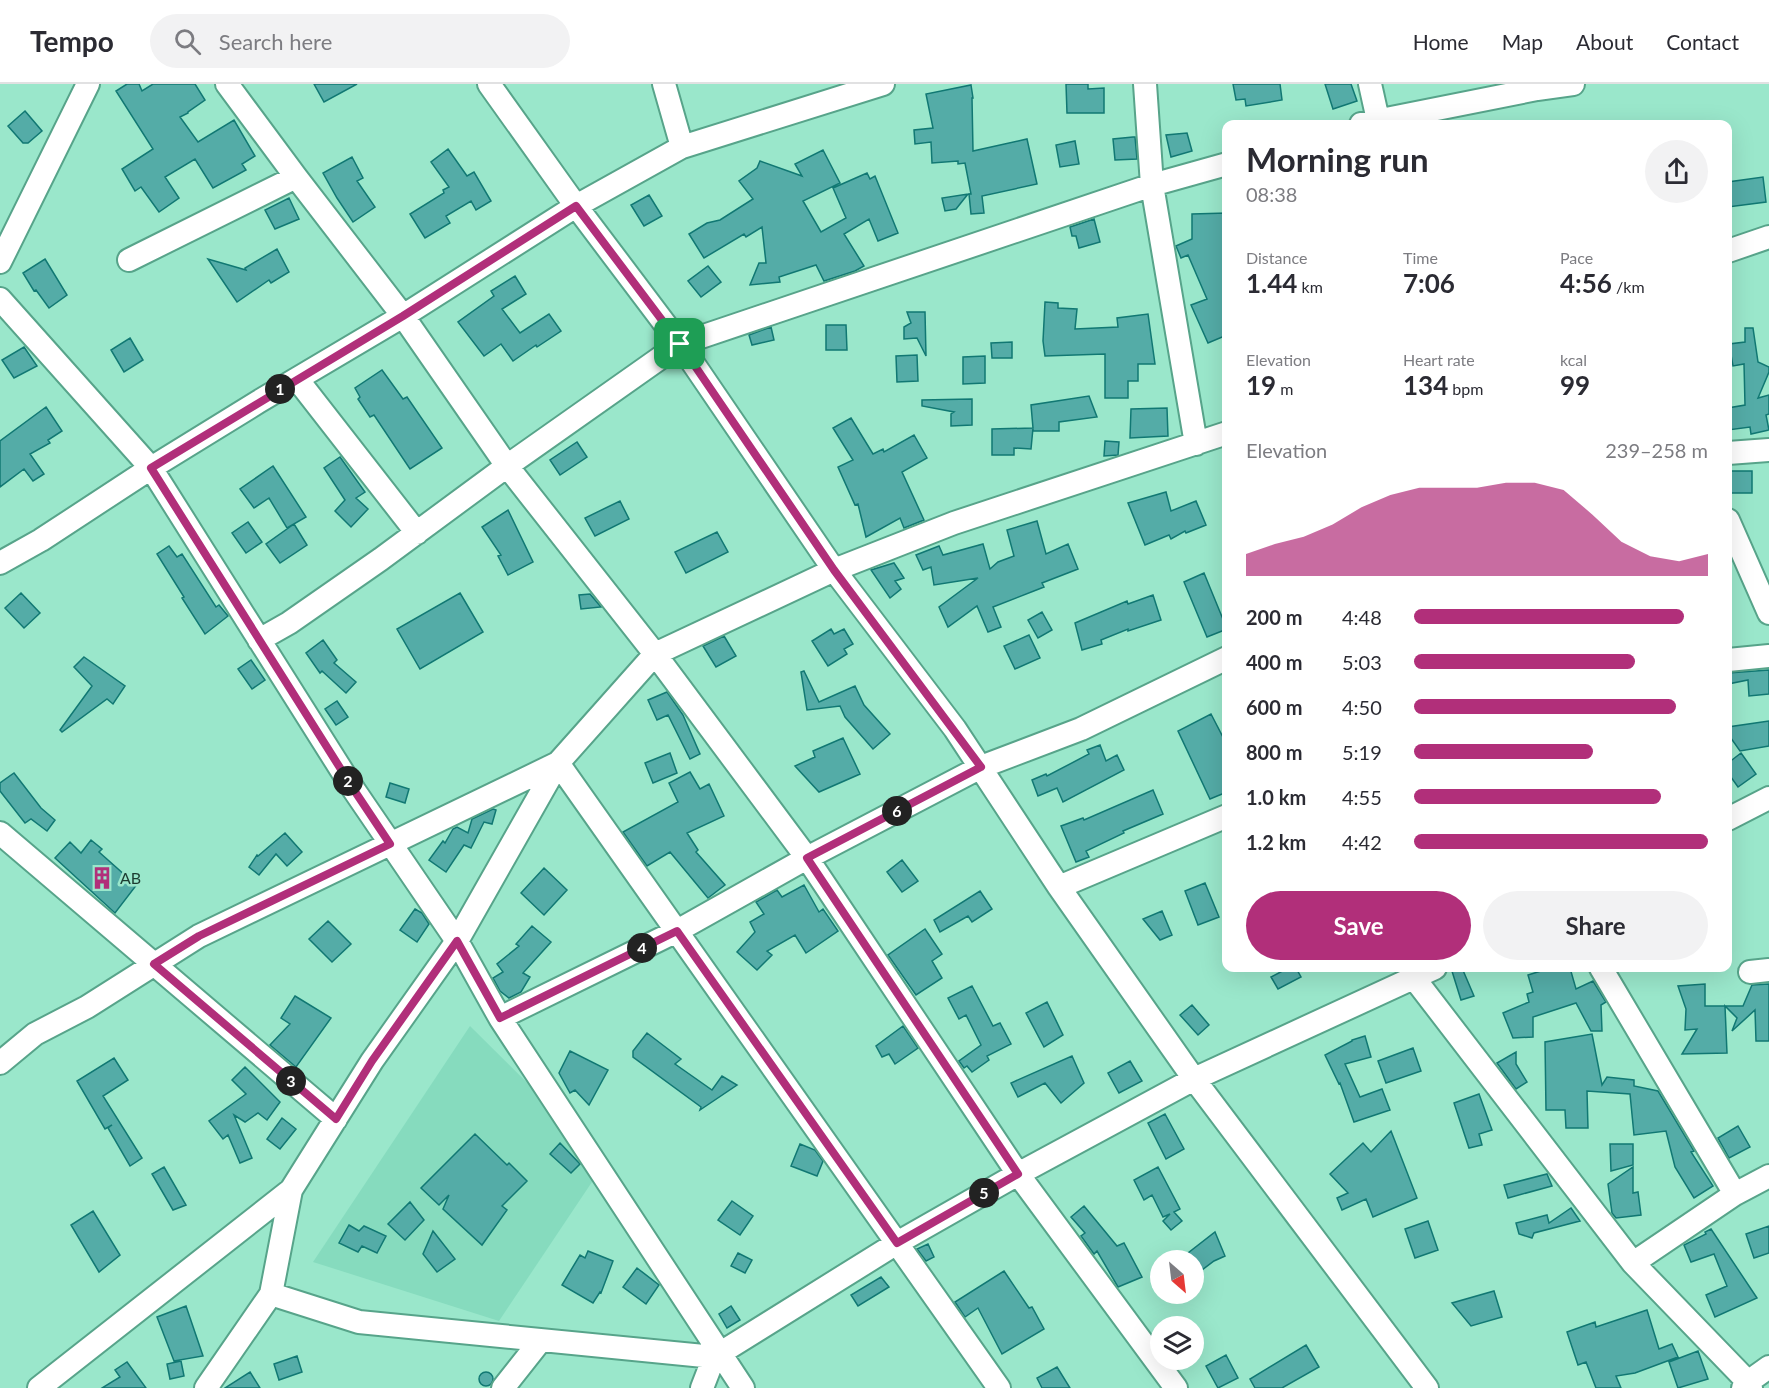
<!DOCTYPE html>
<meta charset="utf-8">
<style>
:root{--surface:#fff;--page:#f2f2f3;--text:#2b2b33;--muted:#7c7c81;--line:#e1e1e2;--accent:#b12f7a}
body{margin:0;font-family:Lato,sans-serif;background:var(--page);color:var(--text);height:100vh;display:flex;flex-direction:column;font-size:22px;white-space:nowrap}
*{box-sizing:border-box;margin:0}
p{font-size:20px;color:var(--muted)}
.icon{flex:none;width:33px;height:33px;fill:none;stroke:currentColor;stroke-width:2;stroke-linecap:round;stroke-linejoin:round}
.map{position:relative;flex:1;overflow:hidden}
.sheet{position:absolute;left:1222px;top:36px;width:510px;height:852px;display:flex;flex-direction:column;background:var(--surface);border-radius:12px;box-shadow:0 6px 24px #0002}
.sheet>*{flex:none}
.needle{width:39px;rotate:152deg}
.buttons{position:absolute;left:1150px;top:1166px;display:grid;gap:12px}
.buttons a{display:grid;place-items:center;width:54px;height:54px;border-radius:50%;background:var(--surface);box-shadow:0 6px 24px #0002;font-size:30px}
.pin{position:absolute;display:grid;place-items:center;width:51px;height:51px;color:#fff;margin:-26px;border-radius:12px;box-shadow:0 3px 9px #0006}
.km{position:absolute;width:30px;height:30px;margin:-15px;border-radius:50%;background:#222;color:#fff;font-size:16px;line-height:30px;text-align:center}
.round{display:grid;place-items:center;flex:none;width:63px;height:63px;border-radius:32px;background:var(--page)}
.overview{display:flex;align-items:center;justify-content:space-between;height:102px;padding:0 24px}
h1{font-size:33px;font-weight:700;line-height:45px}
.stats{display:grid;grid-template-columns:repeat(3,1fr);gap:9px;height:102px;padding:6px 24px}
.stats div{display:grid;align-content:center}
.stats b{font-size:26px;font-weight:700}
.stats small{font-size:16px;font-weight:400}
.stats p{font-size:16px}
.chart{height:168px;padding:12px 24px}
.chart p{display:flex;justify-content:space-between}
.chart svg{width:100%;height:108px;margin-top:6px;fill:var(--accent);opacity:.7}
.cta{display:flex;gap:12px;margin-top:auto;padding:12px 24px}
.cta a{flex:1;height:69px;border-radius:36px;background:var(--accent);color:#fff;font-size:24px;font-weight:700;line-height:69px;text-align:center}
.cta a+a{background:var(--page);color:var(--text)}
ul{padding:0 24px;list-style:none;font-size:20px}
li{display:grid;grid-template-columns:96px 72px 1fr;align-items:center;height:45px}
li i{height:15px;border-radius:8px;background:var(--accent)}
header{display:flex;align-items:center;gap:36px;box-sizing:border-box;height:84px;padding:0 30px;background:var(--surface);border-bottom:2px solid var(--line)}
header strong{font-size:28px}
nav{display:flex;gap:33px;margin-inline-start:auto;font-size:21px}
.search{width:420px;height:54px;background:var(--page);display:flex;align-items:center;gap:15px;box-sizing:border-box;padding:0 21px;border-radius:33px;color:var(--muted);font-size:22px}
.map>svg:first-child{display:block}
</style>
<header>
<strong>Tempo</strong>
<div class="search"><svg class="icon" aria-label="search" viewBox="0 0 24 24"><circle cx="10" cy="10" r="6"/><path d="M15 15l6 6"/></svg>Search here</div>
<nav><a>Home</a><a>Map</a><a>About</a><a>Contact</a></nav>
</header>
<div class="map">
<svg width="1769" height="1304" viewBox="0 0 1769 1304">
<rect width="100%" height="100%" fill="#9ae7cb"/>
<path fill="#86dbbe" d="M470,942L606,1077L499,1237L313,1178Z"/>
<path fill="#54aca7" stroke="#117873" stroke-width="1.5" d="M127,0H139L142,7L153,0H195L205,16L188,28V29L180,33L198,58L234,36L255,72L242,80L246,86L213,104L195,75L165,93L179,114L159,128L141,103L135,107L122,85L153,65L116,7Z
M314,0H357L324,18Z
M1066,0H1088V5L1104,4V29H1067Z
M1233,0H1280L1282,16L1246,22L1245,15L1236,16Z
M1325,0H1351L1357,17L1333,25Z
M971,1L973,14H972L973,67L1027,55L1037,100L982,112L984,129L971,130L969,110H971L965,79L958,80V77L932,79L931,58L915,60L914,46L933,44L926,10Z
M25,27L42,47L28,59H23L8,42Z
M1187,49L1192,67L1171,73L1166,51Z
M1133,53H1135L1137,75L1115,76L1113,55Z
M1075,57L1079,80L1060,83L1056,61Z
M448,65L467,92L474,88L491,117L476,126L471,117L446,132L450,139L425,154L410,130L444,109L443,106L449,103L431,78Z
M823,66L840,99L803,117L821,148L846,134L833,104L867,89L870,95L875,92L898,149L878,157L869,135L844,150L864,182L855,187L824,197L816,181L779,193L780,198L750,201L759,179H766L762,143L746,153L744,150L704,174L689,150L707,139L720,136L753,115L739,97L757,84L760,77L802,92L795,80Z
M352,73L363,94L357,97L375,123L353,138L337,114L323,89Z
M1763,93L1766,118L1728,123V98Z
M968,110L956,125L945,127L942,114Z
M649,111L662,132L644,142L631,121Z
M289,114L299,135L275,145L265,126Z
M1227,129V251L1208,259L1191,221L1207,215L1188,171L1181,174L1176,162L1192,155V130Z
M1094,135L1100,158L1079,164L1076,152H1072L1070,143Z
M277,165L289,188L271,199L269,196L237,218L208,175L246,186L245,184Z
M45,175L67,211L49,224L36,206L34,207L23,189Z
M708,182L721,198L701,213L688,197Z
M515,192L526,210L502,225L520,249L549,230L561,247L537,263L536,261L513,277L501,260L484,272L458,238L494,212L491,207Z
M1045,218L1058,219V224L1077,225L1075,245L1118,243L1117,234L1148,230L1155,280H1138V297H1128V314H1105V270L1045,272L1043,257Z
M907,228H925L926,272L917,254L904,255V243L911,239Z
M826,241H846L847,266H826Z
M771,243L774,256L752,261L749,251Z
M1745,244H1753L1758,278L1769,283V288L1758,314L1769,311V330L1766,331L1769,346L1751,350L1750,343L1728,346V324L1745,321L1744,280L1733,282L1729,260L1745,258Z
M130,254L143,276L124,288L111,266Z
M1012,258V274H992L991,259Z
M24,263L37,282L14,294L2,276Z
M917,271L918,297L897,298L896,272Z
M985,272V299L963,300V273Z
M382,286L403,315L407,313L442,364L410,385L374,331L370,333L358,315L360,313L355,304Z
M1089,312L1097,333L1059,338V347H1033V344L1031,365L1014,364V371H992V345L1033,344L1031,321Z
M972,315V341L951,342V330L954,328L922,322V316Z
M46,323L62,347L48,356L50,359L30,370L44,390L33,397L24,385L0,403V357Z
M1167,324L1168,352L1130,354L1131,325Z
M851,334L873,370L883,365L884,368L914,351L927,374L902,388L924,436L904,444L900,434L866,453L858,420L855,421L838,383L853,376L833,344Z
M1105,357L1119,358L1118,371L1104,372Z
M577,358L587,373L560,391L550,376Z
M340,373L365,408L356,414L368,425L351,443L335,427L345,416L324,384Z
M273,382L306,433L287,444L269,414L254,424L240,405Z
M1728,387H1752V409H1728Z
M1166,408L1171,427L1196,417L1206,441L1186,449L1185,447L1171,455L1169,451L1145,461L1128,419Z
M620,417L629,435L595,452L585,434Z
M508,426L533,478L508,491L498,472L501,471L482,443Z
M1037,437L1046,470L1068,460L1078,485L1042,499L1044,503L993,523L1001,543L988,548L977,522L948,543L939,523L978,494L934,501L931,483L923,486L916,471L939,462L943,471L983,460L990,485L998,478L1014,472L1007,446Z
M248,438L262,458L246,469L232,449Z
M294,440L307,461L280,479L266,460Z
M717,448L728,468L686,489L675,468Z
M169,462L177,473L182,470L216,523L219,521L228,532L205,550L182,514L184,513L157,470Z
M894,479L904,494L895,497L901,505L890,514L871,486Z
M1204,489L1227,545L1207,553L1184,498Z
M21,509L40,529L24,544L5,524Z
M460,509L483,548L420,585L397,545Z
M590,510L601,523L581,525L579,511Z
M1153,511L1161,536L1128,547V545L1101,556L1102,560L1082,566L1075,539L1127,517L1128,520Z
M1042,528L1052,546L1038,554L1028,536Z
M831,545L834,550L844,545L853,560L844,565L847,570L828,582L812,557Z
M1029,551L1040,574L1015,585L1004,562Z
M724,552L736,572L716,583L703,562Z
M323,556L337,576L334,579L356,598L346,609L322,587L320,589L306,569Z
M84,573L125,602L113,620L107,615L62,648L60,646L92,602L74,583Z
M251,576L265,596L252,605L238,585Z
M1769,586V610L1749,612L1748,596L1728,600V589Z
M804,587L819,618L855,602L864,621L890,650L873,665L845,633L840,622L807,626L801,588Z
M667,608L683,631L700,670L690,675L668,631L657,636L648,616Z
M337,617L348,633L336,641L325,625Z
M1211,630L1227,661V708L1210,715L1178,647Z
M1769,637V662L1740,667L1728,650V643Z
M843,654L860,690L819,708L795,682L815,673L813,667Z
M1100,661L1106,677L1117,671L1124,686L1063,718L1057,704L1038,712L1032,696L1046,690L1047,692L1089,670L1087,666Z
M670,669L677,689L653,699L645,679Z
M1741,669L1756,690L1738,703L1728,689V679Z
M690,688L700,705L709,700L724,732L687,749L698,766L696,768L725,801L708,814L670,768L647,782L623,748L678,718L669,699Z
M14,689L41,724L55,736L47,747L31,735L25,739L0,707V699Z
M390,699L409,705L405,719L386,713Z
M1153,706L1163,730L1123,747L1124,749L1086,767L1089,773L1076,778L1061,742L1083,734L1084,736Z
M493,725L496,726L492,740L484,738L471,764L464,761L446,788L429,776L443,757L445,759L453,745L457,743L468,749L472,735Z
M285,749L302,768L287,782L276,770L259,791L249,783L257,771L258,772Z
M91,756L102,765L99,768L126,792L127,791L138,799L115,829L55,774L70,758L81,769Z
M902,776L918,797L902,808L887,788Z
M544,784L567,806L544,831L521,809Z
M1205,799L1219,833L1198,841L1185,807Z
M804,801L819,828L823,825L838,847L806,869L795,851L767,867L772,871L757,886L737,868L755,848L750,838L764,830L756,818L777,806L782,813Z
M980,807L992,825L972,838L968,832L940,848L934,836Z
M415,825L422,829L429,840L417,858L400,846Z
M1162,827L1172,851L1160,856L1143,835Z
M328,837L351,860L332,878L309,855Z
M532,842L551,858L523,889L530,893L521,908L509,914L500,907L493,894L503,888L497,880L519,862L516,860Z
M925,845L942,870L932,877L942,894L916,911L888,871Z
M1288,884H1296L1301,893L1278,905L1271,893Z
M1451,884H1462L1474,912L1461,916Z
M1543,884H1570L1576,905L1593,897L1606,918L1601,921L1602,947H1591L1576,919L1533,933V953L1513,954L1503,929L1529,918L1527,910L1533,908L1528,891L1544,886Z
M1705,900V922H1743L1752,901L1769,900V957H1756L1755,926L1732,947L1737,934L1725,922L1727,969L1682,970L1697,945L1685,946L1686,925L1678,902Z
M972,902L993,942L1000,939L1011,960L987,972L989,976L972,988L967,982L964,984L959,977L981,961L966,931L959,935L948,914Z
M295,912L331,934L296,983L270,961L290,940L281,934Z
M1047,918L1063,951L1044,963L1026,929Z
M1192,921L1209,941L1198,951L1180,931Z
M903,942L918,964L895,980L889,970L882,973L876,962Z
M647,949L681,975L675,980L712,1006L722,992L737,1001L700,1026L701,1023L633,973V967Z
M1592,950L1602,1001L1607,993L1634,996V1002L1658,1007L1694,1067L1691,1068L1713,1102L1694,1114L1675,1083L1666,1047L1634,1051L1630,1010L1587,1007L1588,1044H1566L1565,1026H1546L1545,958Z
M1365,952L1371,973L1345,980L1360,1013L1382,1005L1390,1026L1354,1038L1340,999L1339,1000L1325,971L1352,957V956Z
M1413,964L1421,987L1386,999L1378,977Z
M570,967L608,986L589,1021L575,1006L570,1009L559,989Z
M1516,968V980L1527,998L1516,1005L1497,979Z
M1072,972L1084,999L1061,1019L1045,999L1018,1013L1011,999Z
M114,974L128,996L103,1012L142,1074L130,1082L108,1044L112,1041L105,1045L77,997Z
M1130,977L1142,997L1119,1009L1108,989Z
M245,983L280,1018L267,1036L258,1029L245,1038L234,1031L252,1074L240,1079L228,1051L223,1055L209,1037L246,1010L232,996Z
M1479,1010L1492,1046L1479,1050L1482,1061L1469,1064L1454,1019Z
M1165,1030L1184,1065L1166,1075L1148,1039Z
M282,1034L296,1045L280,1065L267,1055Z
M1738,1042L1750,1063L1729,1074L1718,1054Z
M1391,1047L1417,1114L1373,1133L1366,1115L1342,1126L1337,1114L1348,1109L1330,1090L1363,1059L1371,1068Z
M475,1050L507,1081L509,1079L527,1097L502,1122L507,1126L482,1161L443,1125L449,1111L439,1121L421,1104Z
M560,1059L580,1080L571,1089L550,1070Z
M800,1060L815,1066L823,1077L817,1092L791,1082Z
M1610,1060H1633V1081L1611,1087Z
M164,1083L186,1121L173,1126L152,1090Z
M1158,1083L1180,1125L1174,1128L1182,1137L1171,1146L1163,1137L1170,1130L1163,1133L1152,1111L1144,1116L1134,1096Z
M1633,1083V1109L1638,1108L1641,1131L1616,1134L1612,1129L1608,1100Z
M1547,1090L1552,1102L1508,1114L1504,1101Z
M732,1117L753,1132L740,1151L718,1136Z
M410,1118L424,1136L405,1156L388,1140Z
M1084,1122L1117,1162L1124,1159L1142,1193L1118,1203L1097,1167L1094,1170L1081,1152L1085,1149L1071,1133Z
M1571,1124L1580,1137L1534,1149L1532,1154L1519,1150L1516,1139L1547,1131L1549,1139Z
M93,1127L120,1171L99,1188L71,1141Z
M1428,1137L1438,1166L1415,1174L1405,1145Z
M349,1141L359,1147L364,1142L386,1152L377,1169L362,1162L358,1168L339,1159Z
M1769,1142V1169L1754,1174L1746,1150Z
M1711,1145L1757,1214L1715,1233L1706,1211L1727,1202L1714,1170L1691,1178L1684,1161L1706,1150L1705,1148Z
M433,1147L455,1175L437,1188L423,1170Z
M1215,1148L1225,1172L1214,1177L1194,1192V1176H1179Z
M928,1160L934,1173L926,1177L917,1165Z
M588,1167L613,1177L601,1209L600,1208L593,1219L562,1201L580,1171L585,1174Z
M738,1169L752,1176L745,1189L731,1182Z
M637,1184L659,1201L646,1220L623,1203Z
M1004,1187L1029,1224L1032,1223L1044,1245L1002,1270L978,1224L965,1233L955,1218Z
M881,1193L889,1203L858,1222L851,1211Z
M1494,1207L1502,1233L1471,1242L1452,1219Z
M186,1222L203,1272L174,1277L157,1233Z
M731,1222L740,1236L727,1244L719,1230Z
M1647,1226L1659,1265L1672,1260L1678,1273L1635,1289L1616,1292L1621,1304H1596L1586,1278L1578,1281L1567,1248L1595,1238L1596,1243Z
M1306,1261L1319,1283L1282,1304H1255L1250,1295Z
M1698,1267L1708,1295L1678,1304L1669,1278Z
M1226,1271L1238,1294L1218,1304L1206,1282Z
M297,1272L302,1288L279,1296L274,1280Z
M181,1277L184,1292L170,1295L167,1280Z
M127,1278L146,1304H102L120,1293L115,1286Z
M1057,1283L1070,1304H1042L1037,1294Z
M479 1295a7 7 0 1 1 14 0a7 7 0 1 1-14 0Z
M250,1288L260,1304H225Z"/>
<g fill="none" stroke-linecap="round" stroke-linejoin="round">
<g stroke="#57a48a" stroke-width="26">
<path id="minor" d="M227,0L296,93L403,232L507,382L655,570L807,774L1018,1090L1176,1304
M489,0L576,122L680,260L834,486L955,645L1059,803L1194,995L1427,1304
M664,0L682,63
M1145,0L1152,101L1196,360
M1370,0L1378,36
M1361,40L1537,5L1573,0
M1728,167L1769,153
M129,176L296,93
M0,178L88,0
M0,215L151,384L354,706L457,857L500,934L743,1304
M297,295L417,449
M1728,369L1769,366
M1728,436L1769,529
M0,479L41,456L151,384L258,318L403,232L576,122L682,63L883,0
M259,556L289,539L381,475L507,382L680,260L1152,101L1227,80
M1728,576L1769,572
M1728,735L1769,714
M0,749L336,1035
M1059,803L1227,732
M1601,884L1735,1110
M1750,888L1769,886
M1414,894L1633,1179L1748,1298L1751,1304
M500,934L677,847L807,774L981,683L1081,645L1227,574
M0,979L35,950L87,923L199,852L558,679L999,1304
M291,1106L271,1210L359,1238L714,1273L897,1159L1018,1090L1194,995L1435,884
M1633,1179L1735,1110L1769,1092
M39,1304L291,1106L372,977L457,857L558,679L655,570L834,486L954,439L1227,349
M206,1304L271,1210
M503,1304L541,1256
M702,1304L714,1273
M1743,1304L1748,1298L1769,1283"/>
</g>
<use href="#minor" stroke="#fff" stroke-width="22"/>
</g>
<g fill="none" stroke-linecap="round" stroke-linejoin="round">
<g stroke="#fff" stroke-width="12">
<path id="route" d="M576,122L680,260L834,486L981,683L807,774L1018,1090L897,1159L677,847L500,934L457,857L372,977L336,1035L154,880L199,852L390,760L354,706L151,384L403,232Z"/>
</g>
<use href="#route" stroke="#b12f7a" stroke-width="8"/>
</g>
<defs>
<g id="building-bare" transform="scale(1.8)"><path d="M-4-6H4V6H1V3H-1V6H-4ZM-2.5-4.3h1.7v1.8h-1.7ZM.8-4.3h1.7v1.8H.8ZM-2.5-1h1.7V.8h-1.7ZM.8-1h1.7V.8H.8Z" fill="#b12f7a" stroke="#9ae7cb" stroke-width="2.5" paint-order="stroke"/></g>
</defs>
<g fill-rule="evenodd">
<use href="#building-bare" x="102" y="794"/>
</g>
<g text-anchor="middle" stroke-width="5" stroke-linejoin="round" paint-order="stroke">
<g font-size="16" fill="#1c3c31" stroke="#9ae7cb" text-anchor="start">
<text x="120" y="800">AB</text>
</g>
</g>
</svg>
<div class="buttons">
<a><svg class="needle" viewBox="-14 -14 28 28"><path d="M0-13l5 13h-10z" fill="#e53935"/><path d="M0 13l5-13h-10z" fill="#7c7c81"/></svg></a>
<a><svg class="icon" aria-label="layers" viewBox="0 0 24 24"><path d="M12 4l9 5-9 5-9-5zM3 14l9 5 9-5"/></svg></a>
</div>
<div class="pin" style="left:680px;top:260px;background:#1e9e55"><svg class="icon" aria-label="arrive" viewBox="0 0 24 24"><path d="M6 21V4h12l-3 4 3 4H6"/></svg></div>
<b class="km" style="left:280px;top:305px">1</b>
<b class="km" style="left:348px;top:697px">2</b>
<b class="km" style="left:291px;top:997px">3</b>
<b class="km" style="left:642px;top:864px">4</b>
<b class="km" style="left:984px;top:1109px">5</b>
<b class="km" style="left:897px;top:727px">6</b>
<section class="sheet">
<div class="overview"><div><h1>Morning run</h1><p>08:38</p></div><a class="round"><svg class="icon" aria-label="share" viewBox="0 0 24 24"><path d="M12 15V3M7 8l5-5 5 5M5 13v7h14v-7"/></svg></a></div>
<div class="stats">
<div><p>Distance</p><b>1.44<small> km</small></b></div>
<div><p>Time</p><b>7:06</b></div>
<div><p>Pace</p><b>4:56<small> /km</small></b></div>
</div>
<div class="stats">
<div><p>Elevation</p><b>19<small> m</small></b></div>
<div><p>Heart rate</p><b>134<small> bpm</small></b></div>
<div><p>kcal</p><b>99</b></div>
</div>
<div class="chart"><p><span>Elevation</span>239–258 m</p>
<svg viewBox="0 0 160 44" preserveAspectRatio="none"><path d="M0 44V35L10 31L20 28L30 23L40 16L50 11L60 8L70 8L80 8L90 6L100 6L110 9L120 19L130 30L140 36L150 38L160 35V44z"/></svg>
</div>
<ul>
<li><b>200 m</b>4:48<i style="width:92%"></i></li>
<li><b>400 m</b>5:03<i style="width:75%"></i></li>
<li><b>600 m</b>4:50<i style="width:89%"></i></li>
<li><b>800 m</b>5:19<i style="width:61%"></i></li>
<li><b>1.0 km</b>4:55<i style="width:84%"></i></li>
<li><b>1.2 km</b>4:42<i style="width:100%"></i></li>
</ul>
<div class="cta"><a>Save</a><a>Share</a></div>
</section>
</div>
